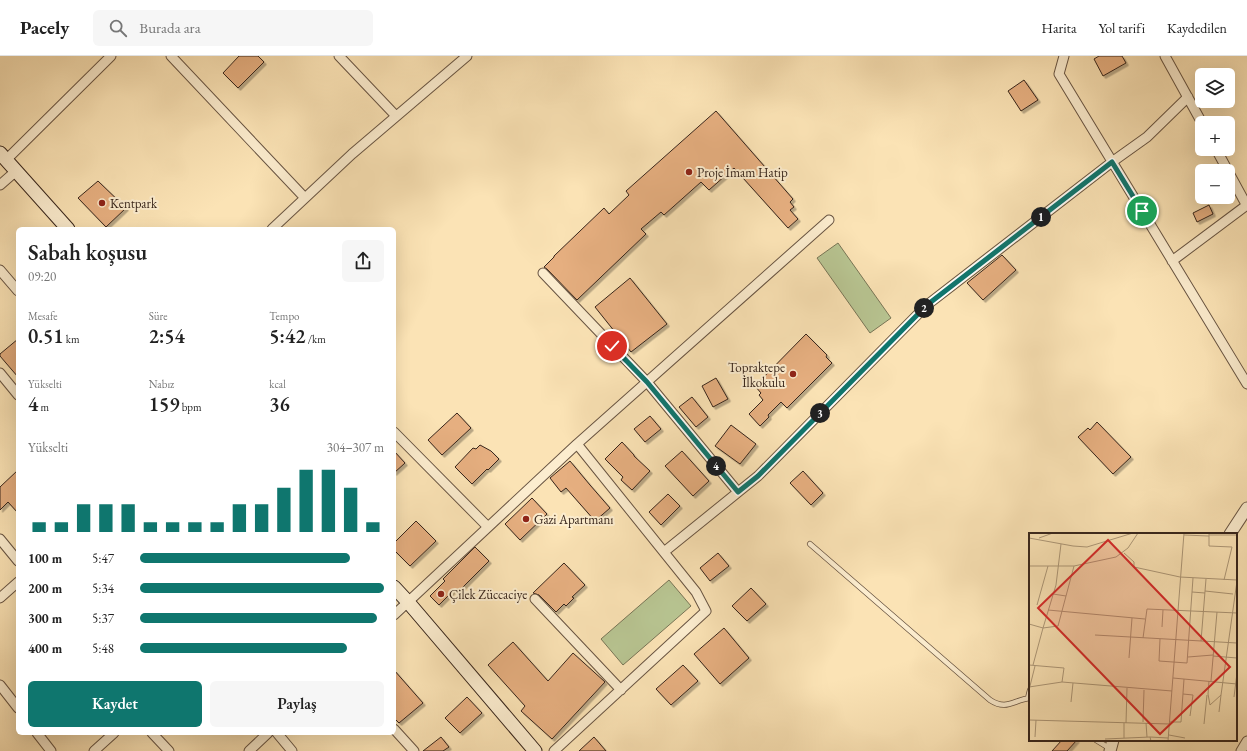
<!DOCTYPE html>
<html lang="tr">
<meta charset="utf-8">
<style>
:root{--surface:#fff;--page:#f6f6f6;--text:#222;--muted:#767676;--line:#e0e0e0;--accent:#0f766e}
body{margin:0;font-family:"EB Garamond",serif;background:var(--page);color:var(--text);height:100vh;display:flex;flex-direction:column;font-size:15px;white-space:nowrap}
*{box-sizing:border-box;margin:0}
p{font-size:13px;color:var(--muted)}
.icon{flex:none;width:22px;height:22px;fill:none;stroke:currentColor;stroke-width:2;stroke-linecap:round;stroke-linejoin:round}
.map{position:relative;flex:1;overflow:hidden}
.details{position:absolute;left:16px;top:171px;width:380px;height:508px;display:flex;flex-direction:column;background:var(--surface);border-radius:6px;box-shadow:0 4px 16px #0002}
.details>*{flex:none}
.tools{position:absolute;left:1195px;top:12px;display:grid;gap:8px}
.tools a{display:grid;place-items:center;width:40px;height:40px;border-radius:6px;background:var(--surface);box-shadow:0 4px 16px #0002;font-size:20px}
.pin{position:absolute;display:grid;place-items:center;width:34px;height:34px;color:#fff;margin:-17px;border:2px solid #fff;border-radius:50%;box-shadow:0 1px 4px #0007}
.km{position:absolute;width:20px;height:20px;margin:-10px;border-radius:50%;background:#222;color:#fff;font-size:11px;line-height:20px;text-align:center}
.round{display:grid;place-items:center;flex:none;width:42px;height:42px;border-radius:6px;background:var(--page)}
.head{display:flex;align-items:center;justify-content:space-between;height:68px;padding:0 12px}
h1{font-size:22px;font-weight:600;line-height:30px}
.metrics{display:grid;grid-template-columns:repeat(3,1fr);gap:6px;height:68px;padding:4px 12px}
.metrics div{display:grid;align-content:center}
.metrics b{font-size:20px;font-weight:600}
.metrics small{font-size:11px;font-weight:400}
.metrics p{font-size:11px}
.chart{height:112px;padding:8px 12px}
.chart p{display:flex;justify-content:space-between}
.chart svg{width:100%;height:72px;margin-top:4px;stroke:var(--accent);stroke-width:6}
.action{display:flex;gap:8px;margin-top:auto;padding:8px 12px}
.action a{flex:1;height:46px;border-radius:6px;background:var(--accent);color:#fff;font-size:16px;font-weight:600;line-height:46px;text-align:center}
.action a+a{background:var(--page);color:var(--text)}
ul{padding:0 12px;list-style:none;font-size:13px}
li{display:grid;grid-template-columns:64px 48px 1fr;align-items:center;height:30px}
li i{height:10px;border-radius:5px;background:var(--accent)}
header{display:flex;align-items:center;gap:24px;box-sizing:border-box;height:56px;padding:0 20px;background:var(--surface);border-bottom:1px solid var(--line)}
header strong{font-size:19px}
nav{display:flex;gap:22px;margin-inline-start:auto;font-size:14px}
.search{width:280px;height:36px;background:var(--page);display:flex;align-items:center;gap:10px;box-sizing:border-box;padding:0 14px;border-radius:6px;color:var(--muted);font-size:15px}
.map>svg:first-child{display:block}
</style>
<header>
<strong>Pacely</strong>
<div class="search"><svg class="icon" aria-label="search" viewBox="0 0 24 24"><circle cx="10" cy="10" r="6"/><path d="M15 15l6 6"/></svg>Burada ara</div>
<nav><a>Harita</a><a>Yol tarifi</a><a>Kaydedilen</a></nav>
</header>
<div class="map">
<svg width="1247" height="695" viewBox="0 0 1247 695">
<defs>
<filter id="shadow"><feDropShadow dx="2.5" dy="2.5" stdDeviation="0" flood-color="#0004"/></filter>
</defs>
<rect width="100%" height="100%" fill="#fbe3b5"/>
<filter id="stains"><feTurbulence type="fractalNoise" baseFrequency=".005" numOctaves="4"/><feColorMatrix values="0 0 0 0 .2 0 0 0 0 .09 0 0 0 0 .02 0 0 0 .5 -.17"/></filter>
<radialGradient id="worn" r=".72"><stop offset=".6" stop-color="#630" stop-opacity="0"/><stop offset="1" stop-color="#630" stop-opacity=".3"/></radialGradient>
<path fill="#b8c592" stroke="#787556" d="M838,187L891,262L870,277L817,202Z
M669,524L691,550L623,609L601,583Z"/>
<path fill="#e6af80" stroke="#37251b" filter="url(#shadow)" d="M239,0H258L264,6L238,32L223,17Z
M1099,0H1122L1126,7L1103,20L1094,3Z
M1024,24L1038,44L1021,55L1008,35Z
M716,55L793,143L790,146L794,151L790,154L798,163L788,172L734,112L709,134L701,126L664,159L661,156L641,173L646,178L577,244L547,213L544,211L554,201V200L604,152L609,158L629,139L626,135Z
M98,125L126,152L106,171L78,142Z
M1209,149L1213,158L1197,166L1193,157Z
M1002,199L1016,214L983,244L967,227Z
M630,222L667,268L631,296L595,251Z
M806,278L827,299L826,301L832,307L787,352L781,346L768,359L769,361L760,370L749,358L763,344L759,339L761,337L755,330Z
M18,283V321L0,300V298Z
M716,322L728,343L713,351L702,330Z
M692,341L708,361L696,371L679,351Z
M457,357L471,372L442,399L428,384Z
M650,360L661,373L645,386L634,373Z
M1097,366L1131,401L1113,418L1078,381L1088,372L1090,374Z
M731,369L756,388L740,408L715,390Z
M622,386L634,399V400L650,415L632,434L621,424L623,421L605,403Z
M480,389L491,395L499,403L488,414L487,413L472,428L455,411L473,392L476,393Z
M394,395L405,407L394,417Z
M682,395L709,425L693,440L665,410Z
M570,405L590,429L610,452L595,465L566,432L561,436L550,422Z
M18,414V457L8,446L0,454V431Z
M803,415L823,437L811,449L790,427Z
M668,438L680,450L661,469L649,456Z
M532,442L547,458L520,484L505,468Z
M416,465L436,485L410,510L394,494V487Z
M475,491L489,505L457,537L454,534L439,549L430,540L445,525L443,523Z
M718,497L729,510L710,525L700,512Z
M564,507L585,529L572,541L574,542L566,550L564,548L556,556L539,539L533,537Z
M751,532L766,548L747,565L732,550Z
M724,572L749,602L720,628L694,598Z
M513,586L548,625L573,597L605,626L552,683L521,655L525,650L488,609Z
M683,609L698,625L671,649L656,633Z
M394,614L423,647L399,667L394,662Z
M467,641L482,657L460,677L445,662Z
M441,681L449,691L443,695H423Z
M594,681L606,695H579Z
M1062,684H1077L1067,695H1052Z"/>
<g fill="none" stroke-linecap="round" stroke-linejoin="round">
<g stroke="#685442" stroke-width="6">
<path id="service" d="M810,488L990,644C1007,655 1013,644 1030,642
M1028,642L1030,634
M1096,684L1109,692"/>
</g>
<g stroke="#685442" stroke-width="11">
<path id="minor" d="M171,0L305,142
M339,0L396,60
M1064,0L1059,18L1247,328
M1165,0L1202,67
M1216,93L1247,150
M6,104L111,0
M0,129L16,115
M272,173L352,98L467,0
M1172,205L1247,149
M0,214L18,235
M543,217L647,326L738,436
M0,317L18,339
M394,376L488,471
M0,483L18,505
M664,496L758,420L927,249L1112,106L1147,81L1188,41
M0,542L18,526
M535,543L621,634
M394,559L577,388L829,164
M0,629L18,652
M394,673L414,695
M37,677L51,695
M152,677L169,695
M277,677L292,695
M94,695L114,677
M249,695L268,677
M554,695L706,555L696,536L577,388
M1241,695L1247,685"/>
</g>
<g stroke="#685442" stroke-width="13">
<path id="tertiary" d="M1230,478L1247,452
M1110,695L1113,684"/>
</g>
<g stroke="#37251b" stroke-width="15">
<path id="secondary" d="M0,97L68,173
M394,531L408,546L535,695"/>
</g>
<use href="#service" stroke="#fcedcf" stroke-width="4.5"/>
<use href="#minor" stroke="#fcedcf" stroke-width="9"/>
<use href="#tertiary" stroke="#fcedcf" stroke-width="11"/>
<use href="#secondary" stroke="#fcedcf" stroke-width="13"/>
</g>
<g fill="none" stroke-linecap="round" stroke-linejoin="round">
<g stroke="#fff" stroke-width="8">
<path id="route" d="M612,290L647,326L738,436L758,420L927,249L1112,106L1142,155"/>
</g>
<use href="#route" stroke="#0f766e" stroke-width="5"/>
</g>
<g fill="#8f2418" stroke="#fcedcf" stroke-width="1.5">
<circle cx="689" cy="116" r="4"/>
<circle cx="102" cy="147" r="4"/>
<circle cx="793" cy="318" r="4"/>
<circle cx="526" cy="463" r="4"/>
<circle cx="441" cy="538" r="4"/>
</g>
<g text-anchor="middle" stroke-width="4" stroke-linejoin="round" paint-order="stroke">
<g font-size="13" fill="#37251b" stroke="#fcedcf" text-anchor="start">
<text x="697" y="121">Proje İmam Hatip</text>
<text x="110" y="152">Kentpark</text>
<text x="785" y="316" text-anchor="end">Topraktepe<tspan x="785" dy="15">İlkokulu</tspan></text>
<text x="534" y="468">Gazi Apartmanı</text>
<text x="449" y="543">Çilek Züccaciye</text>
</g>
</g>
<g transform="translate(1029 477)">
<rect width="208" height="208" fill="#fbe3b5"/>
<path fill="none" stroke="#ad9777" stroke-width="1" d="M180,0V13L203,14L195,47M155,2L180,3M180,2H208M0,5L44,13L58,14L104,0M10,5L24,0M32,11L27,52L14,95L29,93L45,33M95,20L105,29V34L151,44L208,47M0,33H45L87,24L99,15L109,0M176,58L204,61M163,59L176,60M24,61L37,63M8,72L19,33M19,77L116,86M0,91L14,95L4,132M133,94L134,77M66,102L208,110M114,105L118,76L208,80M131,106L130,128L158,130L164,45M172,108L177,46M184,123L208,125M159,124L184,122M100,125L103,85M0,132L35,135L33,149L143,158M144,145L208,151M180,148L179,161L181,172L192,162L190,179M182,148L188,79M0,154L33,149M0,157L6,133M154,161L164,162L161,183M192,162L208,48M205,164L208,140M42,169L44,150M0,187L141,191M114,189L115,157M141,189H152L155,146M97,190L98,155M117,190L118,204M175,191L178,162M140,202L156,205M6,204L7,187M95,205V190M76,206L121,204M122,208L121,204L139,205M139,208L155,0"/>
<path fill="#d62828" fill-opacity="0.15" stroke="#d62828" stroke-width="2" d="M79,7L201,134L131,201L9,75Z"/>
<rect width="208" height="208" fill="none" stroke="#37251b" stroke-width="2"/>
</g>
<rect width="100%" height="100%" filter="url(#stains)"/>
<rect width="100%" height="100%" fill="url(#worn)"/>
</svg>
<div class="tools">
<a><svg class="icon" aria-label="layers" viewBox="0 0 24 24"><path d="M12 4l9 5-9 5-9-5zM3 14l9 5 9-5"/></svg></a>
<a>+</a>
<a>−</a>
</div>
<div class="pin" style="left:1142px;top:155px;background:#1e9e55"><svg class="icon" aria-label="arrive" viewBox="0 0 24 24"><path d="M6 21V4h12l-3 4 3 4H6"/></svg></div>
<div class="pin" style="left:612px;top:290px;background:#d93025"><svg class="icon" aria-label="check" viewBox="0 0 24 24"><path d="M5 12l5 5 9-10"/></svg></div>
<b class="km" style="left:1041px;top:161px">1</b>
<b class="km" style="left:924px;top:252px">2</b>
<b class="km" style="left:820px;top:357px">3</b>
<b class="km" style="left:716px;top:410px">4</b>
<section class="details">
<div class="head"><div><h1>Sabah koşusu</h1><p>09:20</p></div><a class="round"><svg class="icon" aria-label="share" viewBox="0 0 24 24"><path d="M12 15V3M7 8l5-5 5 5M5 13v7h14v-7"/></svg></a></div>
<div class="metrics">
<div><p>Mesafe</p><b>0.51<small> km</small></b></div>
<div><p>Süre</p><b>2:54</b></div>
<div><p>Tempo</p><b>5:42<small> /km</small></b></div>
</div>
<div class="metrics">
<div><p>Yükselti</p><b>4<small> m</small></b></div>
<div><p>Nabız</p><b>159<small> bpm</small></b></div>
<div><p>kcal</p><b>36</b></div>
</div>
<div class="chart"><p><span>Yükselti</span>304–307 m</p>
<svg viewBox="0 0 160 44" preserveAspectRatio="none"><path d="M5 44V38M15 44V38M25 44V27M35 44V27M45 44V27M55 44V38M65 44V38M75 44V38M85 44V38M95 44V27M105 44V27M115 44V17M125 44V6M135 44V6M145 44V17M155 44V38"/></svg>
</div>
<ul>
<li><b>100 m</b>5:47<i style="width:86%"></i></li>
<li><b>200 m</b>5:34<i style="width:100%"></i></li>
<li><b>300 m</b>5:37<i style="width:97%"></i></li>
<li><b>400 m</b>5:48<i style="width:85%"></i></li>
</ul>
<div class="action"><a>Kaydet</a><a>Paylaş</a></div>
</section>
</div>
